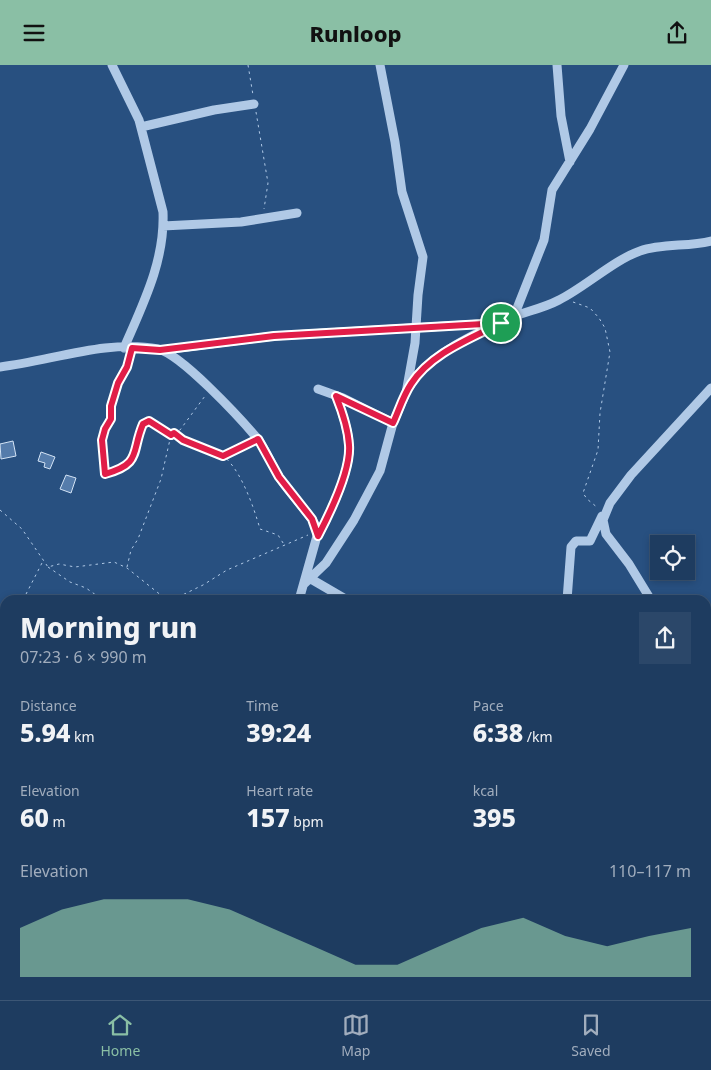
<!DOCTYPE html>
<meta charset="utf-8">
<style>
:root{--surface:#1e3c60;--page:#2b4769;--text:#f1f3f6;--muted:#a1adbd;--line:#3c5675;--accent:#8abfa5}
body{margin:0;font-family:"Noto Sans",sans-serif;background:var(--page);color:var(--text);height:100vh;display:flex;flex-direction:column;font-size:19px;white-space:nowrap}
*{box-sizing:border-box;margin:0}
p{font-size:16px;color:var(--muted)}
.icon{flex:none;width:28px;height:28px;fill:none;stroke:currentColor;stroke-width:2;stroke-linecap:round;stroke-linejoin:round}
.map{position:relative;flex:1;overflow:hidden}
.sheet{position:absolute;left:0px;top:530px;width:711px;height:405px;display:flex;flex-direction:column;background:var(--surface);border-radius:15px 15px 0 0;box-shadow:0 2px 8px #0003,0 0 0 1px var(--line)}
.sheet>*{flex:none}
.tools{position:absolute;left:650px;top:470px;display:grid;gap:10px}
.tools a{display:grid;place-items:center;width:45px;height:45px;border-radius:0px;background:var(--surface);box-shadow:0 2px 8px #0003,0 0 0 1px var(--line);font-size:25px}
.pin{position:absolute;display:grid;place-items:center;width:42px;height:42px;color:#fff;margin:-21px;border:2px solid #fff;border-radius:50%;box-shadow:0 1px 5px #0007}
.round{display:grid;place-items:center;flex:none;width:52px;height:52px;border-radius:0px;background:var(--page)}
.overview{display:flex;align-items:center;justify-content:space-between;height:85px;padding:0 20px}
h1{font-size:28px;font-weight:800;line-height:38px}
.metrics{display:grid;grid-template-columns:repeat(3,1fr);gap:8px;height:85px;padding:5px 20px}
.metrics div{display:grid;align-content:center}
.metrics b{font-size:25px;font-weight:800}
.metrics small{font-size:14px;font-weight:400}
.metrics p{font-size:14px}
.chart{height:140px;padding:10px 20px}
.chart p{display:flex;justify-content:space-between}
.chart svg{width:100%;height:90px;margin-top:5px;fill:var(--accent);opacity:.7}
header{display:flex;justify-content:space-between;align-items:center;height:65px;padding:0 20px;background:var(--accent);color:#111;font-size:22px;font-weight:800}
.dock{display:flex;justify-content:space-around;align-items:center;height:70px;border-top:1px solid var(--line);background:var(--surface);font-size:14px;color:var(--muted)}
.dock a{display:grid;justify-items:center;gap:2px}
.dock .selected{color:var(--accent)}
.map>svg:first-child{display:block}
</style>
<header><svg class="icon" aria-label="menu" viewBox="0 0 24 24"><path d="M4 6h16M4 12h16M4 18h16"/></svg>Runloop<svg class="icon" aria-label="share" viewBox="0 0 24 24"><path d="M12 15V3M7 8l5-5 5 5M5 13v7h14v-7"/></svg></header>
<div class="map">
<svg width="711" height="935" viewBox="0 0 711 935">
<rect width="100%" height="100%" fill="#285080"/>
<path fill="#557cab" stroke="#d3e3f5" d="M13,376L16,391L1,394L0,379Z
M41,387L55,392L50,404L44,402L45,398L38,396Z
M66,410L76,413L71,428L60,424Z"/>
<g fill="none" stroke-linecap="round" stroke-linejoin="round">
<path stroke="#b0c9e6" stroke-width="1" stroke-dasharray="2.5 4" stroke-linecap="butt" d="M248,0L253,30
M256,47L268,118L264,144
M573,237L590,243L599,253L605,263L610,287L600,348L598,385L583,428L587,434L598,443
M130,291L127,302L118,318L111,341V354L105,364L102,375L105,409C143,399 131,387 143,359C154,354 162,363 171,370
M175,368C188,379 203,380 217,387C239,397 254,443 260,464L278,470L285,481
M224,390L249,378
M0,445L22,464L48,502L59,499L75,502L114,497L127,503L167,535
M48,502L70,517L86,523L103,535
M127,502L131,485L138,474L161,414L171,370L180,365L205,331
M23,535L43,496
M172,535L203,520L227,505L308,470
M0,605L5,595
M706,879L711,883"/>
<path stroke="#b0c9e6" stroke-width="9" d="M112,0L139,55L163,147C165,196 143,239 124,283
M557,0L561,51L570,97
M141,62L214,45L254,39
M163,161L241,157L297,148
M514,251L544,175L552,125L590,64L624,0
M163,285L274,271L498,258
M0,302C51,296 107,274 158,284C181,289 240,353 257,373C266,384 271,399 279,412C290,430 306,443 316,461L317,471L299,535
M410,321C427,290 480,266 512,252C528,246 544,243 559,235C585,222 614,195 640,186C662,178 688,182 711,176
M318,324L343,333L393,358
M318,471C330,448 351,405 349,380C348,363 342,346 336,331
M311,514L347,535
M304,519L326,498L354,455L380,406L393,358L406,328L415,278L418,230L423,192L402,127L395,77L380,0
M567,535L571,482L576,476H590L602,451
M651,535L629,499L606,469L603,455L610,438L631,410L711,323
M706,662L711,666
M0,791L5,792
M706,928L709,935
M178,930L189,935
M122,935L123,930
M332,935L335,930"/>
</g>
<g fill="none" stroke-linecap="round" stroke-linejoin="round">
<g stroke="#fff" stroke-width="10">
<path id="route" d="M501,258C470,274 431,288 411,319C403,331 399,345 393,358L336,331C342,346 348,363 349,380C351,405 330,448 318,471L312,454L279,412L258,374L223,391L183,375L174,368L171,370L149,356L143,359C131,387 142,399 105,409L102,375L105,364L111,354V341L118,318L127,302L132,283L160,285L274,271Z"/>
</g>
<use href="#route" stroke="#e11d48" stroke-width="6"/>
</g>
</svg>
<div class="tools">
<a><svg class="icon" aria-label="locate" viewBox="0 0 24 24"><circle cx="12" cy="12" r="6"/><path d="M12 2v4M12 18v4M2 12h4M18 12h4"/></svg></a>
</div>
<div class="pin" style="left:501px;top:258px;background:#1e9e55"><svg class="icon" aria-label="arrive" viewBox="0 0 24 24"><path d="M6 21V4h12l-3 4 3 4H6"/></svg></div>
<section class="sheet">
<div class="overview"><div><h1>Morning run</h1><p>07:23 · 6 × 990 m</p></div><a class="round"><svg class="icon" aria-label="share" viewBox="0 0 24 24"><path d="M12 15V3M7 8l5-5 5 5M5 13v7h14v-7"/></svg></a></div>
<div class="metrics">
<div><p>Distance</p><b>5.94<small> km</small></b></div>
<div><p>Time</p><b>39:24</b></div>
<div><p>Pace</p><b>6:38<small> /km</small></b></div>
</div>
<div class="metrics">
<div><p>Elevation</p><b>60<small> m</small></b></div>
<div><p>Heart rate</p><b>157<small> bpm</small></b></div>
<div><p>kcal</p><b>395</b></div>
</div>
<div class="chart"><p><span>Elevation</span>110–117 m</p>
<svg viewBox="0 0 160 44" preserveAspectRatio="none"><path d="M0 44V20L10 11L20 6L30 6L40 6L50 11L60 20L70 29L80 38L90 38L100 29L110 20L120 15L130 24L140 29L150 24L160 20V44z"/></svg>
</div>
</section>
</div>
<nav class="dock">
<a class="selected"><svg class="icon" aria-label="home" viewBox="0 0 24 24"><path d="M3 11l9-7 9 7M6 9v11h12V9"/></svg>Home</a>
<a><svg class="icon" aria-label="map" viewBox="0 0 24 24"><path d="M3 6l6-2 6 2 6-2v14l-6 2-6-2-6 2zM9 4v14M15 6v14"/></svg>Map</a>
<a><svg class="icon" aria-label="saved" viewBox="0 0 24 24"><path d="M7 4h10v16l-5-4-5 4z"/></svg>Saved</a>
</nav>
